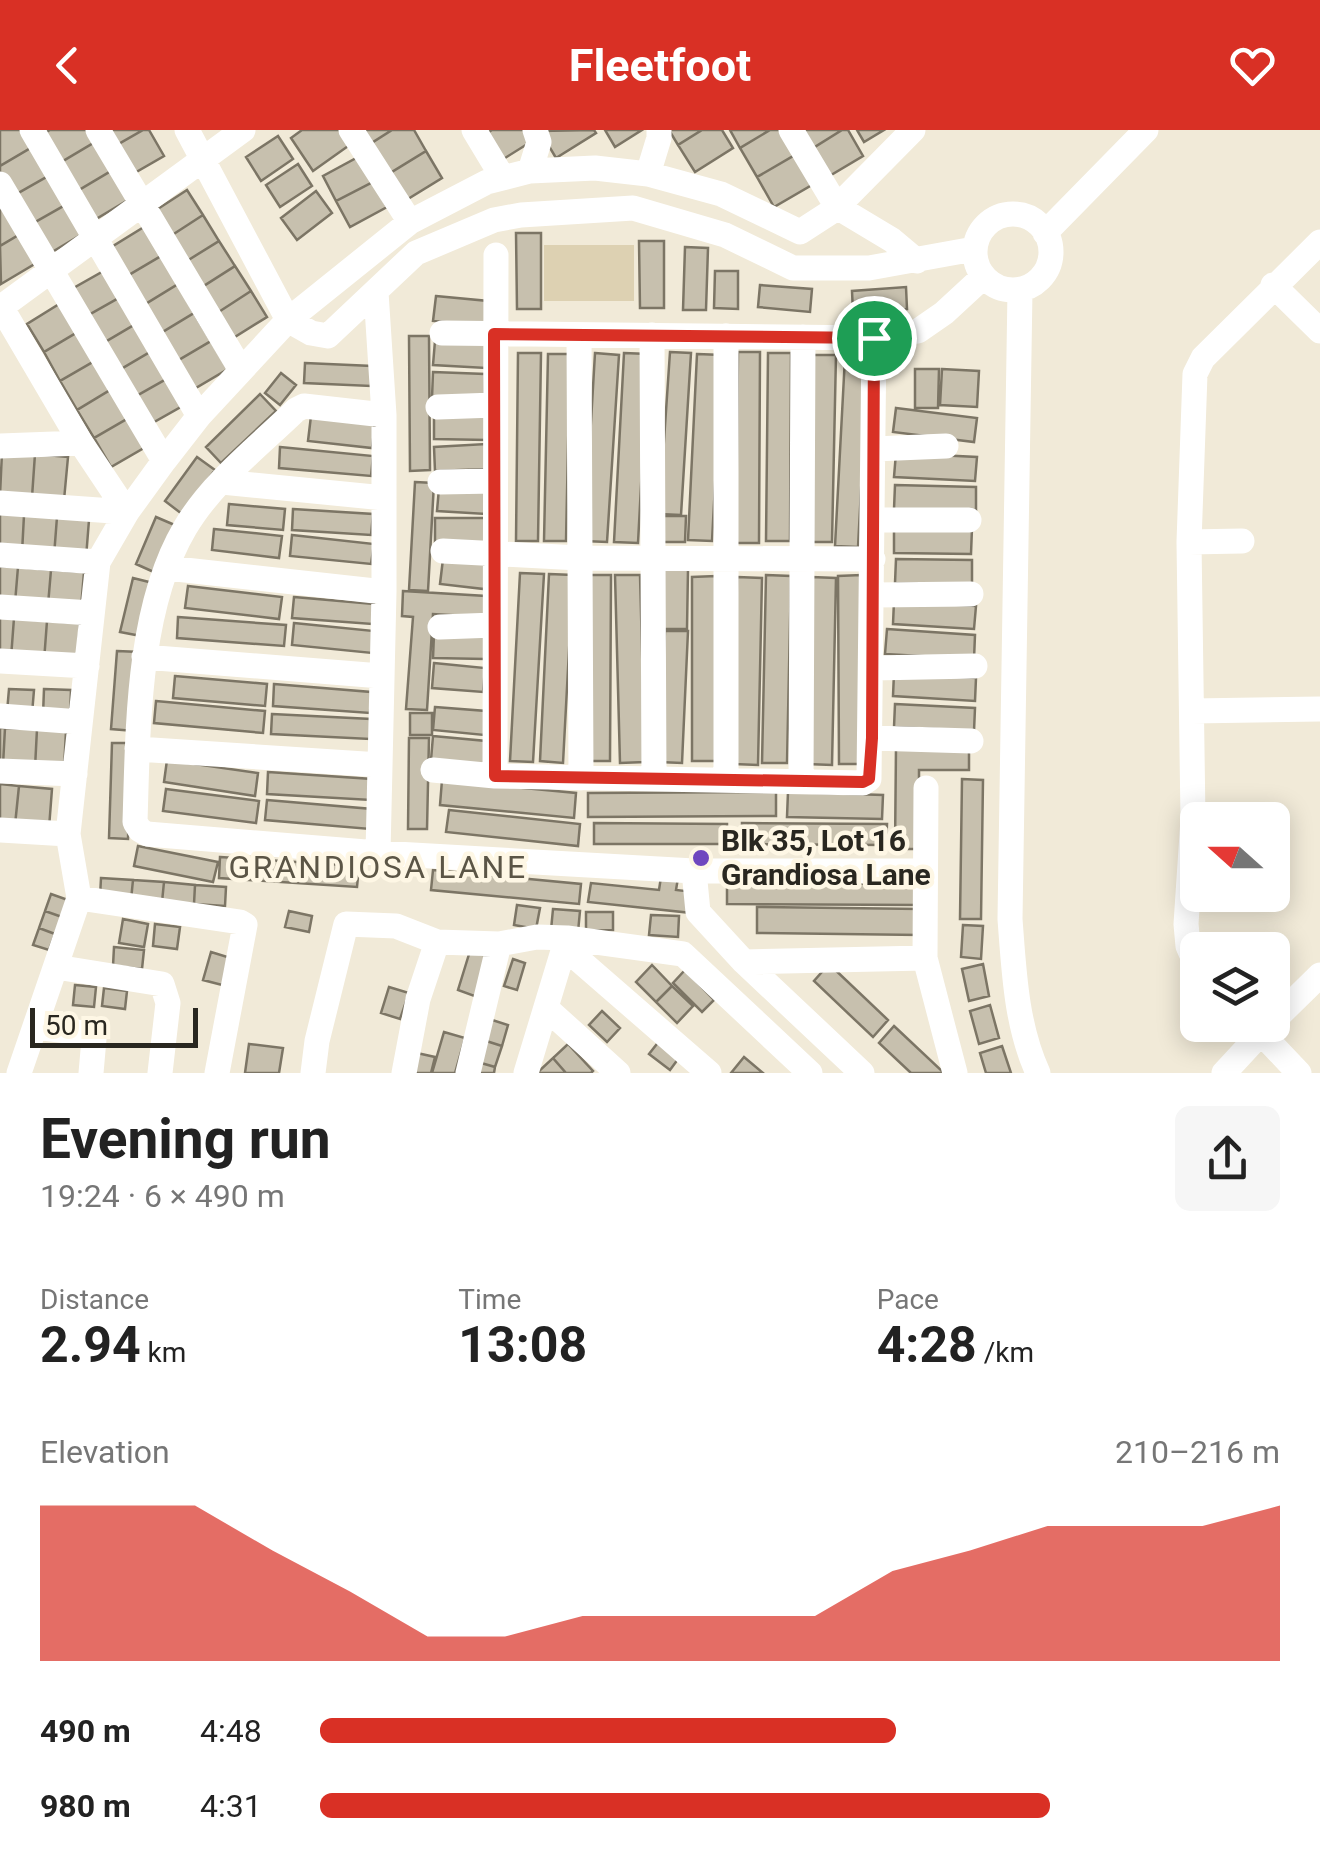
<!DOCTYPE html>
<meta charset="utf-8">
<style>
:root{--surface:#fff;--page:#f6f6f6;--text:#222;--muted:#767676;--accent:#d93025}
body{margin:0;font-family:Roboto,sans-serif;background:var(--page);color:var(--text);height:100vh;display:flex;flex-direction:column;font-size:38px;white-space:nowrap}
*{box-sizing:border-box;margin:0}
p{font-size:32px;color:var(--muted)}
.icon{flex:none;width:55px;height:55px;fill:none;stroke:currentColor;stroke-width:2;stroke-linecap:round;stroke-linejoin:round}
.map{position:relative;height:943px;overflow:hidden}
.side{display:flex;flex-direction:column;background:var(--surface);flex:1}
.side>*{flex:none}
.needle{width:65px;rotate:291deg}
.fabs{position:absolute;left:1180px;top:672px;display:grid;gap:20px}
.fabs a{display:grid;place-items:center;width:110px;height:110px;border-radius:15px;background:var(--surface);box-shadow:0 5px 25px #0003;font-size:50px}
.scale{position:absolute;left:30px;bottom:25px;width:168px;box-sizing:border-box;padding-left:10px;border:5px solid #292720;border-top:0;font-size:28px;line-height:35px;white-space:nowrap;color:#292720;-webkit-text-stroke:8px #fef7e5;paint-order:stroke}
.pin{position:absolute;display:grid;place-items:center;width:85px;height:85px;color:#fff;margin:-42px;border:5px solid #fff;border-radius:50%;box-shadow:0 2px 10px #0007}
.round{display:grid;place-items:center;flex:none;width:105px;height:105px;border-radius:15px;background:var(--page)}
.headline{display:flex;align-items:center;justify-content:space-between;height:170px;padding:0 40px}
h1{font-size:55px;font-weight:700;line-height:75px}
.figures{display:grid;grid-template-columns:repeat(3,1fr);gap:15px;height:170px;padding:10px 40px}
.figures div{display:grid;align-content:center}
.figures b{font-size:50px;font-weight:700}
.figures small{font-size:28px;font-weight:400}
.figures p{font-size:28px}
.chart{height:280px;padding:20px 40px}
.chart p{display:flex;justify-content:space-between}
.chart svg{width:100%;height:180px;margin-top:10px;fill:var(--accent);opacity:.7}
ul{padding:0 40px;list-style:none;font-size:32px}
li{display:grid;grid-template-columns:160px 120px 1fr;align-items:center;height:75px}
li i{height:25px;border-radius:12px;background:var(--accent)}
header{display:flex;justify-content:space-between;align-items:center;height:130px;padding:0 40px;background:var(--accent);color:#fff;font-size:45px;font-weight:700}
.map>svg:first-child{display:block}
</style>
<header><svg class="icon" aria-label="back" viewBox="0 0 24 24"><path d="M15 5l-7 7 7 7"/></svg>Fleetfoot<svg class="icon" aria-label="heart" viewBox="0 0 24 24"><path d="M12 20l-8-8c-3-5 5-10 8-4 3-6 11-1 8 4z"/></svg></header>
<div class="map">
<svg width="1320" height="943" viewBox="0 0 1320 943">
<rect width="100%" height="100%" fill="#f1ead8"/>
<path fill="#ddd1b2" d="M544,115H634V171H544Z"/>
<path fill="#c7c0ae" stroke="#7c7565" stroke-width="2.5" d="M0,0H25L34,16L0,36Z
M50,0H88L95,12L58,34L41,5Z
M105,0H143L115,16Z
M143,0H149L164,26L131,45L115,16Z
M302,0H342L351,14L313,41L291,8Z
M361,0H392L370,14Z
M392,0H414L426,21L387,45L370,14Z
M492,0H531L537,8L497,33L481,7Z
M594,0L596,3L556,28L540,1Z
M605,0H642L615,17Z
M669,0H702L678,15Z
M702,0H722L733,18L695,42L678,15Z
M730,0H770L740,18Z
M770,0H787L800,22L757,47L740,18Z
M798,0H842L810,20Z
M842,0H848L863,26L826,48L810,20Z
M857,0H884L864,12Z
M278,6L293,29L261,51L246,27Z
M95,12L111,41L74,63L58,34Z
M34,16L50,45L13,66L0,43V36Z
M426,21L442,48L403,72L387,45Z
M800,22L817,52L774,77L757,47Z
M360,26L373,52L336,71L323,46Z
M298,34L312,56L280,77L266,55Z
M111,41L128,70L91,92L74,63Z
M50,45L67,74L30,95L13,66Z
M373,52L387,77L350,97L336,71Z
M187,60L203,85L166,109L150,84Z
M316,61L332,83L297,110L281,88Z
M67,74L84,103L47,125L30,95Z
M0,77L22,103L0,116Z
M203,85L219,111L182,134L166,109Z
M144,97L161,126L122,149L105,121Z
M22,103L38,132L1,154L0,116Z
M516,103H541V179H517Z
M219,111L235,136L199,159L182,134Z
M639,111H664V178H640Z
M685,117L708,118L706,180H683Z
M161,126L178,154L139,178L122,149Z
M235,136L251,161L214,185L199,159Z
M109,138L124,165L85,187L70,160Z
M715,141H738V179L714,178Z
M178,154L194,183L156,206L139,178Z
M760,155L812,159L810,182L758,177Z
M906,157L907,179L853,183L852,161Z
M251,161L267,187L230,210L214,185Z
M124,165L139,192L100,215L85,187Z
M436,166L488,171L486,196L433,191Z
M64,171L81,200L44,222L27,194Z
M194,183L211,211L172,234L156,206Z
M139,192L155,219L116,242L100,215Z
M81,200L98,229L60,251L44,222Z
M409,206H429L430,340L410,341Z
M211,211L228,239L189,262L172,234Z
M435,211L488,213L486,238L433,235Z
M155,219L170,247L131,269L116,242Z
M670,222L691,223L681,385L659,384Z
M738,222H760L759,413H736Z
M518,223H541L538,411H516Z
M595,223L619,225L607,412L584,411Z
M624,223L648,224L638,413L614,412Z
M768,223H791L790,411H766Z
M548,224H570L566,411H544Z
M697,224L722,225L712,411L688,410Z
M812,225H836L832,412H808Z
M845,227L868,228L858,417L835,416Z
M98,229L115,257L77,280L60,251Z
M305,233L372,236L371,256L304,253Z
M915,239H939L938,278H915Z
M942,239L979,241L977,277L940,275Z
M433,242L485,244L484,270L432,268Z
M281,243L296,255L280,275L265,263Z
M170,247L186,274L147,296L131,269Z
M115,257L132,286L94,308L77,280Z
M260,264L276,281L221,333L206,317Z
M896,278L977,288L974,312L893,302Z
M132,286L149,315L111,337L94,308Z
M311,286L375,293L372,318L308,311Z
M434,286H487V310L434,309Z
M486,314L487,339L435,341L434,317Z
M280,317L373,326L371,346L279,338Z
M2,322L35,324L32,367L0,365Z
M896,323L977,327L975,351L894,347Z
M35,324L68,327L64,370L32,367Z
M197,327L215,340L182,384L165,371Z
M415,352L434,353L428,461L409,460Z
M895,355L976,357V381L894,379Z
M439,358L488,361L486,384L437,381Z
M229,374L285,379L283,400L227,395Z
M293,379L373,384L371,405L292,400Z
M0,383L24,385L22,423L0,422Z
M24,385L57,387L54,426L22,423Z
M661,386H686L685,412H660Z
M57,387L89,390L86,428L54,426Z
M156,387L177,396L156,443L136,434Z
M435,388H487V414H435Z
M894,397L972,398L971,424L894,423Z
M214,399L282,406L279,428L212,420Z
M292,405L374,414L371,434L290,426Z
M443,429L487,434L484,459L440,454Z
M896,429L972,430V454L895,453Z
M0,436L18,437L15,473L0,472Z
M18,437L51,440L48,475L15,473Z
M662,438L688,439L687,499H662Z
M51,440L84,442L81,478L48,475Z
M520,443L544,444L533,632L510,631Z
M549,444L573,445L563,633L540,631Z
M589,445H611L610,631H588Z
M615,445H640L645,632L620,633Z
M766,445L791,446L787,633H762Z
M861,445L862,634H839L838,446Z
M716,446L717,631H692V447Z
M737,447L762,448L758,635L734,634Z
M811,447L836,448L832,635L807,634Z
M133,448L153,453L141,506L120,502Z
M188,456L282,467L279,489L185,478Z
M403,461L486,466L485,487L433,484L427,580L406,579L413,487L402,486Z
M294,467L374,474L372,494L292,488Z
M894,471L976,476L974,499L893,494Z
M0,487L14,488L11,528L0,527Z
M178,487L286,495L284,516L177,508Z
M14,488L47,491L44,531L11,528Z
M47,491L80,493L77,533L44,531Z
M294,493L374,501L372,523L292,515Z
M887,499L975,505L974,529L885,524Z
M665,501H688L682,633L659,632Z
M434,504L485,506V529L433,528Z
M117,521L140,522L134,601L111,599Z
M434,533L485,538L483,562L432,558Z
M894,543L976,548L975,571L893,566Z
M175,546L267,554L265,576L173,568Z
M274,554L371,562L370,583L273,576Z
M9,559L34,560L32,584L7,582Z
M44,559L71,560L70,586L43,585Z
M156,571L265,581L263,603L154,593Z
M895,574L975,578L974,601L894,597Z
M435,577L486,581L484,605L433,600Z
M410,583H432V605H410Z
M272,584L371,589L370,609L271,604Z
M0,598H5L3,635H0Z
M5,598L37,599L35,638L3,635Z
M37,599L66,601L64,639L35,638Z
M433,606L486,611L484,635L431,630Z
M409,608H429L427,699H408Z
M112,613H131L128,709L109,708Z
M896,617L969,618V640H919V719H895Z
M167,630L258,643L255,666L164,652Z
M268,642L372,649L371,670L267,664Z
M962,649L983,650L981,789H960Z
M442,650L576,663L574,688L440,675Z
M0,654L19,656L15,695L0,694Z
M19,656L52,659L49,698L15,695Z
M166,659L259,671L256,693L163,681Z
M776,662V686L588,687V663Z
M788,662L883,665L882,689L787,687Z
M267,670L372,679L370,699L265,690Z
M449,680L580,694L578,716L446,702Z
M594,693L727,694V714H594Z
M742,693L887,694L886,715L742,714Z
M138,716L218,732L213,752L134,736Z
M220,727L359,736L357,757L219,748Z
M433,740L581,754L579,774L431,760Z
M661,747L678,748L676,760L694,762L692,783L588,772L591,753L659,760Z
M101,748L133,750L131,770L100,767Z
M133,750L164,752L162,772L131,770Z
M164,752L195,755L194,774L162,772Z
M727,753L921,754L920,775L727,774Z
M195,755L226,757L225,776L194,774Z
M51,764L68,770L62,787L45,781Z
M517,775L540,778L536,799L514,795Z
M757,777L921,779L920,805L757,803Z
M553,779L580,781L578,802L551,800Z
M45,781L62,787L55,804L39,798Z
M289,781L312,786L309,802L285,797Z
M586,782H613V800L586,801Z
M651,785L679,786L678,807L649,805Z
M123,789L148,794L144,817L119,813Z
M155,794L180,797L177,819L153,816Z
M963,795L983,796L981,829L961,827Z
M39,798L55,804L49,820L33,815Z
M114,817L144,820L142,839L113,836Z
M470,821L490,827L477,867L458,860Z
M211,822L234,829L226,856L203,850Z
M513,829L525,833L517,860L504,856Z
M829,834L888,890L873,907L814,851Z
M983,834L989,866L969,871L962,839Z
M652,835L672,856L656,872L636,852Z
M685,840L714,870L702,882L673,853Z
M75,855L96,857L94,877L73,875Z
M672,856L693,876L677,893L656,872Z
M389,857L409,863L400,889L381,883Z
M104,858L127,861L125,879L102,876Z
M990,875L999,908L979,914L970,881Z
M602,881L620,898L607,912L589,895Z
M486,888L508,895L502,916L480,909Z
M894,896L944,943H911L879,913Z
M444,902L465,908L455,943H432Z
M480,909L502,916L495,937L474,931Z
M660,910L681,925L670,940L649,924Z
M249,914L283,918L279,943H245Z
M568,914L593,941L591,943H566L553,928Z
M1002,916L1011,943H986L980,923Z
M417,923L435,927L431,943H412Z
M744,927L763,943H731Z
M553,928L566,943H538V942Z
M474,931L495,937L494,943H470Z"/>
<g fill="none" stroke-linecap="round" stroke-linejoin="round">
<path stroke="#fff" stroke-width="25" d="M32,0L199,286
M98,0L241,240
M187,0L288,190L311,203L328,206L416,123L494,90L521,85L633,78L725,105L793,138H869L974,119
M351,0L410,92
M474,0L503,48
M791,0L837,77L892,110L917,131
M530,41L539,12L535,0
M648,44L659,8V0
M0,54L164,331
M975 122a38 38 0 1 1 76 0a38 38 0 1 1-76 0Z
M1045,103L1146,0
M1273,155L1320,201
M1020,160L1010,789C1014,841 1016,895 1038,943
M376,162L384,285V462L378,723
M0,175L81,313L127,382
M0,178L243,0
M442,203L874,208L918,201L944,183L983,147
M579,205L581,648
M652,205L654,649
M726,206V650
M438,277L495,275
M384,285L304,276L296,280C259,316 212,352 185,398C137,479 138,600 135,692L140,700L147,704L378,723L694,741H925
M0,316L81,313
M874,319L946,316
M222,352L384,368
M440,352L495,351
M0,373L127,382
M874,390H969
M1189,412L1242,411
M443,421L580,428L873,429
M0,425L98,432
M167,438L384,462
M873,465L971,464
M0,477L91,483
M440,497L495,495
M144,527L381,546
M0,531L87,536
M873,538L975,536
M1192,581L1320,579
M0,586L80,592
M872,608L971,611
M137,619L380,635
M433,640L495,646L863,653L869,649L874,208
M0,641L75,644
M495,646L496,125
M801,651L803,207
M926,658L925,828L955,943
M0,700L68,704L98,432L127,382L164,331L199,286L288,190L410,92L487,52L530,41L595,38L648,44L721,64L800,102L834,80L913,0
M694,741L698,782L744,832L862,943
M79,768L240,792L245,795L217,943
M564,817L709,943
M744,832L925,828
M56,837L162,854L168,873L160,943
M1198,839L1188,816L1186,794L1193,689L1189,412L1195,244L1203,228L1320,112
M546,878L618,943
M1272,892L1320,845
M1269,895L1261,903L1299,943
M35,897L84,903L94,909L91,943
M19,943L79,768L68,704
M313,943L317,911L346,794L396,796L437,812L499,814L537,807L567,808L683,824L810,943
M404,943L418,869L437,812
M468,943L499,814
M526,943L567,808
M1224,943L1261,903L1253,895"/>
</g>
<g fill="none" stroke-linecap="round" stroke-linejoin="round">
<g stroke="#fff" stroke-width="20">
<path id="route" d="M494,204L874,208L872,608L869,649L863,652L495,646Z"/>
</g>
<use href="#route" stroke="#d93025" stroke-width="12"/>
</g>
<circle fill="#6f47bf" stroke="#fef7e5" stroke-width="4" cx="701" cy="728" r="10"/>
<g text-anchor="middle" stroke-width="9" stroke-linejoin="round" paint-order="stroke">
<g font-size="30" font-weight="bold" fill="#292720" stroke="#fef7e5" text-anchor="start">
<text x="721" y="721">Blk 35, Lot 16<tspan x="721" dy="34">Grandiosa Lane</tspan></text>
</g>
<g font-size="32" letter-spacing="2.5" fill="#5b5546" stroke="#fef7e5">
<text x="378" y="748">GRANDIOSA LANE</text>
</g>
</g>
</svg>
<div class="fabs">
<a><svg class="needle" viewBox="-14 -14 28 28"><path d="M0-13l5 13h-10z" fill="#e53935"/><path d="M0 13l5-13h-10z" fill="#767676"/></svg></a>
<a><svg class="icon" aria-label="layers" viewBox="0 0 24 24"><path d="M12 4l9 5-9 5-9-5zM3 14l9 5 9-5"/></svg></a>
</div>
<div class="scale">50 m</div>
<div class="pin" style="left:874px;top:208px;background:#1e9e55"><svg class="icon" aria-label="arrive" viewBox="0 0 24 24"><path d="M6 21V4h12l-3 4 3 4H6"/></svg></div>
</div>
<section class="side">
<div class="headline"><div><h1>Evening run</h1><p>19:24 · 6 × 490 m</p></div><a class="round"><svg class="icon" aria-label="share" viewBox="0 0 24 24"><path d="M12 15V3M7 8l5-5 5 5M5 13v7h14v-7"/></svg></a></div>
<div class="figures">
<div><p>Distance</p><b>2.94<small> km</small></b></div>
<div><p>Time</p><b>13:08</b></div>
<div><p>Pace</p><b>4:28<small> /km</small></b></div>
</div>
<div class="chart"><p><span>Elevation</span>210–216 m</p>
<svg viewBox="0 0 160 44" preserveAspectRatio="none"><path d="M0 44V6L10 6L20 6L30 17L40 27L50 38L60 38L70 33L80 33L90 33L100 33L110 22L120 17L130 11L140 11L150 11L160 6V44z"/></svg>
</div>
<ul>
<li><b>490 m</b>4:48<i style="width:60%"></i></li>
<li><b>980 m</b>4:31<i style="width:76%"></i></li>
</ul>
</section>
